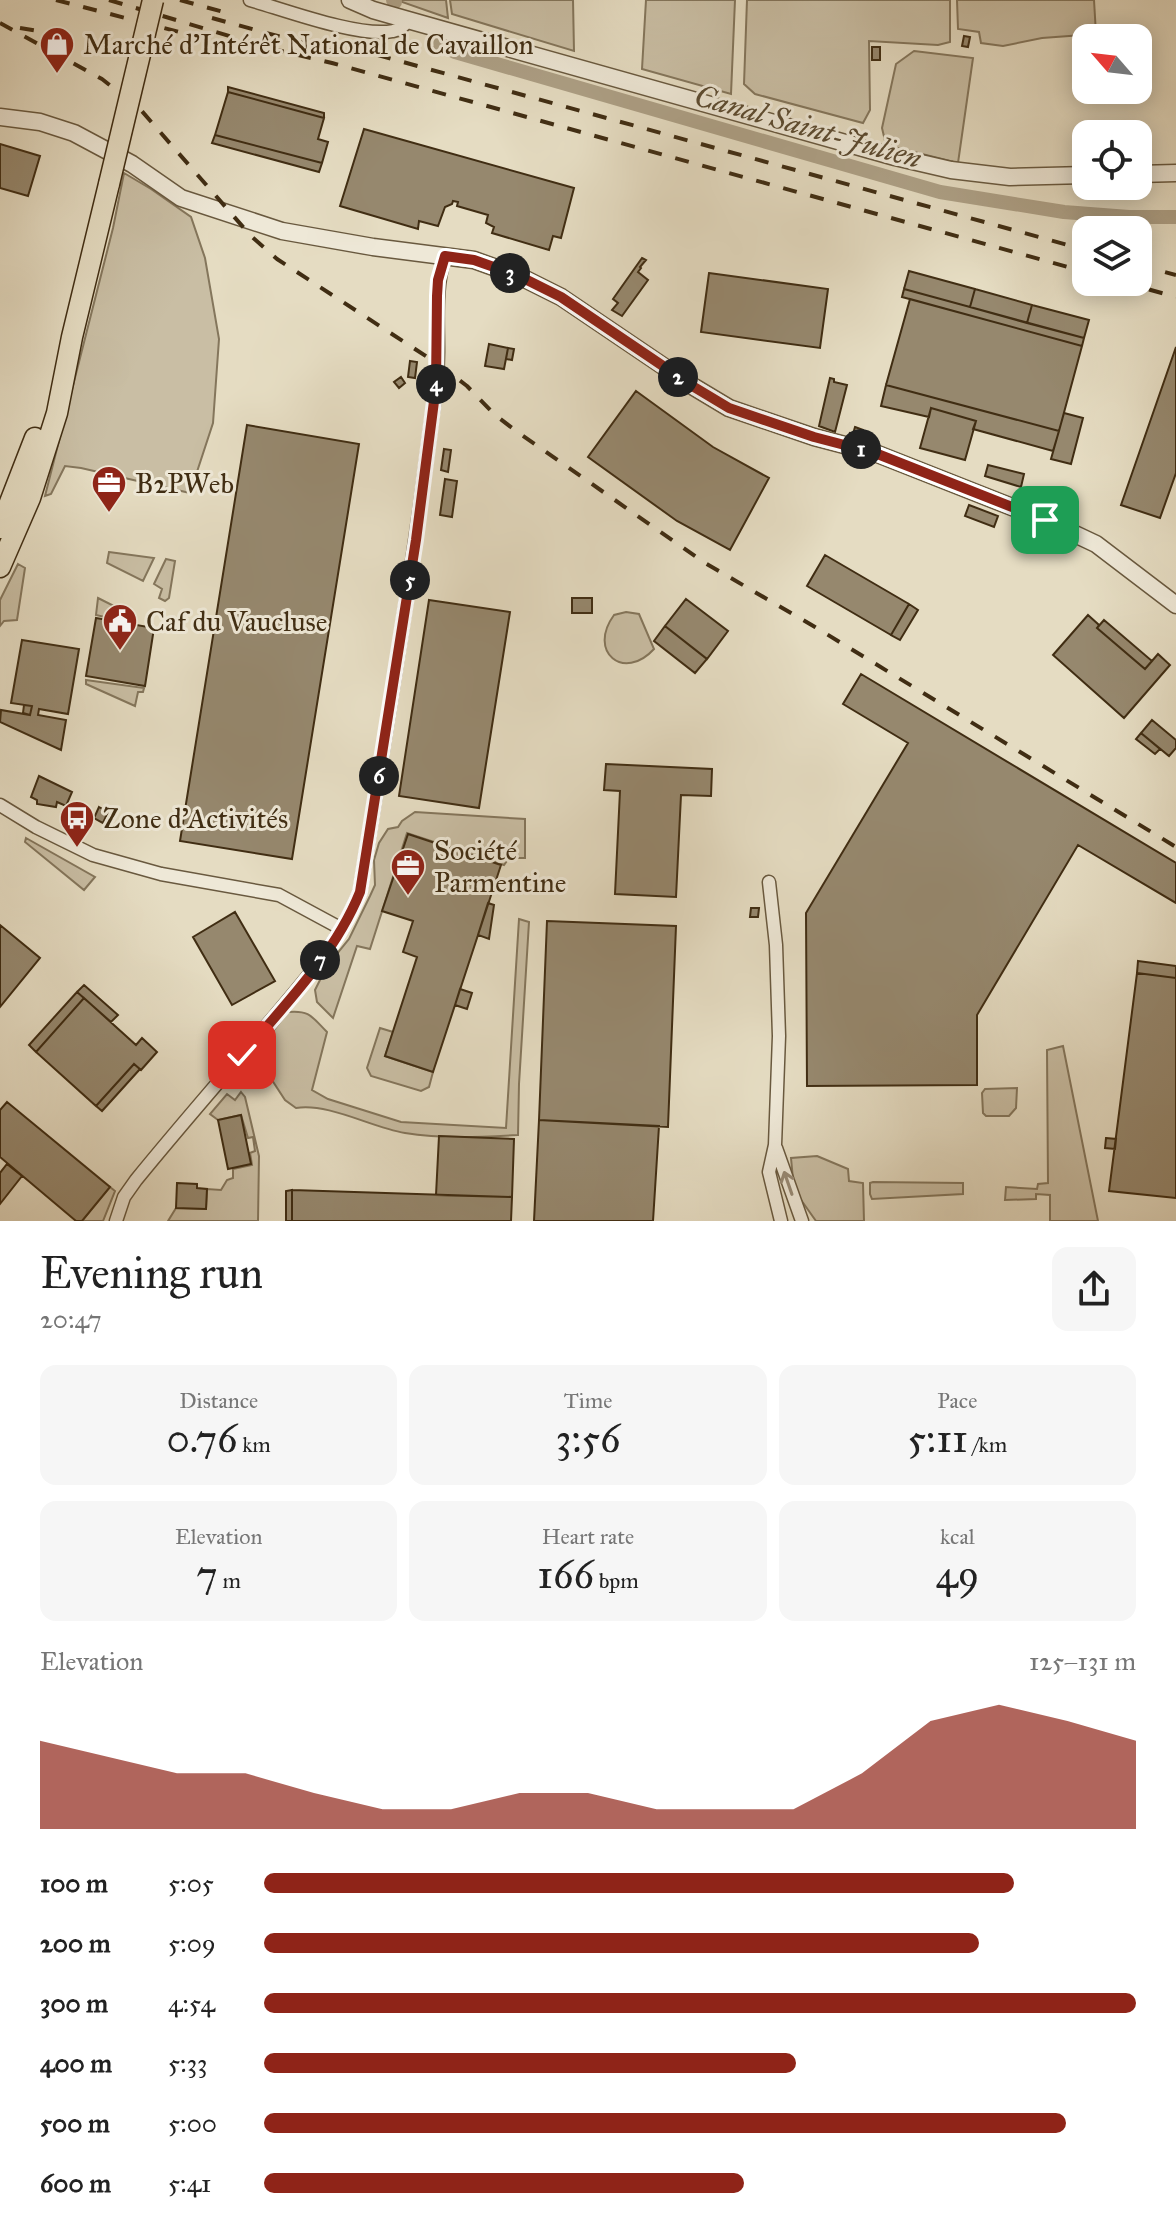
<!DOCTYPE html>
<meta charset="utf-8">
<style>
:root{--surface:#fff;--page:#f6f6f6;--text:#222;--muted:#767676;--accent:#8f2418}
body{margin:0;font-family:"IM FELL Great Primer",serif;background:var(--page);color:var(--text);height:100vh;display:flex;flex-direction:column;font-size:30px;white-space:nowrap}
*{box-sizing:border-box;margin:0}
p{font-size:26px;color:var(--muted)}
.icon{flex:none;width:44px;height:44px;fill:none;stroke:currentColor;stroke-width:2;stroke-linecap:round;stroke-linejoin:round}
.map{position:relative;height:1221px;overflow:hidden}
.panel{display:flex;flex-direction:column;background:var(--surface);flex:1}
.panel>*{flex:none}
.needle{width:52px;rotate:298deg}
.buttons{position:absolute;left:1072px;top:24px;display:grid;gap:16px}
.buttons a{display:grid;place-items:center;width:80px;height:80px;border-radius:16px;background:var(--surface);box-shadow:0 4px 20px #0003;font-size:40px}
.pin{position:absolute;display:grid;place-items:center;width:68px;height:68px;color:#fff;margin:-34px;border-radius:16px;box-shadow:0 4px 12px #0006}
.km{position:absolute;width:40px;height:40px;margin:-20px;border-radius:50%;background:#222;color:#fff;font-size:22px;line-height:40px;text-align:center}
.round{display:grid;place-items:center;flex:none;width:84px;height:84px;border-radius:16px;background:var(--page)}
.head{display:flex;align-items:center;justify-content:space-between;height:136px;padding:0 40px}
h1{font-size:44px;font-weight:600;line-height:60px}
.metrics{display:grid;grid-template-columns:repeat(3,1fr);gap:12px;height:136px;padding:8px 40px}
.metrics div{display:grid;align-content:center;border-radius:16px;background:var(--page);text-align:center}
.metrics b{font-size:40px;font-weight:600}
.metrics small{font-size:22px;font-weight:400}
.metrics p{font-size:22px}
.chart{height:224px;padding:16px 40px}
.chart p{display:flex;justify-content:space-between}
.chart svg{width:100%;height:144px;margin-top:8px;fill:var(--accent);opacity:.7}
ul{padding:0 40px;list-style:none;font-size:26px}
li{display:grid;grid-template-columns:128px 96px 1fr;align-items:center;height:60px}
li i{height:20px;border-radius:10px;background:var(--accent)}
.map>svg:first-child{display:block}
</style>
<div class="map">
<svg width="1176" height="1221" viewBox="0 0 1176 1221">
<rect width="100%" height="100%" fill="#e5dcc2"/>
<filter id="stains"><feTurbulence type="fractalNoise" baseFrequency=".0025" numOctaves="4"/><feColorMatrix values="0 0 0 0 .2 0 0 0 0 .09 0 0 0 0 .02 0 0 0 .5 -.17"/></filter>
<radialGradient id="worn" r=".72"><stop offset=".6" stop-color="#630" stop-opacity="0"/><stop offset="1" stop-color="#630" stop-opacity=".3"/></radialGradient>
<path fill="#c9bea4" stroke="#84765c" stroke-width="2" d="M400,0H446L448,18L402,2Z
M450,0H573L574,51L452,14Z
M646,0H735L731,94L642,69Z
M747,0H950V42L938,45L869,41L870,110L863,123L755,94L744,84Z
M957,0H1094L1096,34L1042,38L1003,46L981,43L979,32L958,29Z
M914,51L973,58L958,163L886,145L882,128L896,64Z
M124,173L151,189L191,217L205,258L219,339L213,423L190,493L81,468L65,466L51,494L45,496L113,228Z
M109,552L154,558L143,581L107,563Z
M166,559L175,561L169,598L165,601L159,598L162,589L154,584Z
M18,564L25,568L17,620L4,621L0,626V600Z
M98,598L124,611L122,621L96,615Z
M626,612L639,614L654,649C624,682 587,652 614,615Z
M86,680L144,688L143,692H138L135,706L86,684Z
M415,812L525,819V858H509L504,865L407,833L370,949L357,946L333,1018L317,1002L315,990L327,966L349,939L370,896L375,885L374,860L379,843L388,829L398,827L402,821Z
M26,838L95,877L84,890L25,842Z
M519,919L529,922L519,1084L518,1135C482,1137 441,1139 405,1133C370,1127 330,1103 296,1108L285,1100L255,1054L288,1012C310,1010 312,1017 327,1032L312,1090L328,1099L401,1122L506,1128Z
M380,1028L393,1032L385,1056L433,1072L429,1087L421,1091L371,1076L367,1068Z
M1063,1046L1098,1221H1050V1195L1036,1194V1199L1005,1200L1006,1187L1037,1189L1038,1184L1048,1183L1047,1050Z
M1017,1088L1016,1108L1009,1116H986L983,1113L982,1093L985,1089Z
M241,1092L245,1097L259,1156L258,1221H168L176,1208L206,1209L207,1189L221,1190L227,1180L233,1178V1169L252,1165L250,1153L255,1151L253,1137L248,1138L241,1115L218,1120L210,1114L227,1094L235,1100Z
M817,1156L848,1169L849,1181L863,1183L864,1221H816L794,1190L791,1158Z
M873,1182L963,1183V1194L872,1199L870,1194V1183Z
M110,1187L115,1191L103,1221H82Z"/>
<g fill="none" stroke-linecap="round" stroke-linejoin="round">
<path stroke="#ada086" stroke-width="14" d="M393,0L395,2
M436,42L455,52L940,192L1064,212L1129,217H1176"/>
</g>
<path fill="#96886e" stroke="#402d13" stroke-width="2" d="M964,36L970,37L968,47L962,46Z
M872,47H880V60H872Z
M228,87L324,113V118L228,92Z
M228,92L324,118L318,139L328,142L322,163L215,135Z
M364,129L574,188L561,238L553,236L549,250L492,233L494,227L486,223L488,215L457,206L458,202L453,201L452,204L445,207L438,226L419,221L418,229L340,206Z
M215,135L322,163L319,172L212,143Z
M0,144L40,156L28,196L0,188Z
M642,258L646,260L640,267L641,268L638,272L648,280L622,316L612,310L618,303L613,299Z
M909,271L975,289L970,307L904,289Z
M709,273L828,289L820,348L701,332Z
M904,289L1084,338L1082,346L902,297Z
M975,289L1032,305L1027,323L970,307Z
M910,299L1082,346L1059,431L886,385Z
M1032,305L1089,320L1084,338L1027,323Z
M489,344L508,348L504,369L485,366Z
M1176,347V473L1160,518L1121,505Z
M508,348L514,349L512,360L506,359Z
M410,361L417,362L415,378L408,377Z
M401,377L405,383L399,388L394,382Z
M830,378L834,379V382L847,385L835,432L819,426Z
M886,385L1059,431L1053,451L973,429L976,421L931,408L929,417L881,406Z
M636,391L713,447L769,478L730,550L677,521L588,457Z
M931,408L976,421L965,460L920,448Z
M1064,413L1083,418L1071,464L1051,459Z
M247,425L359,444L292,859L180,841Z
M855,427L863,430L861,442L848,439L850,433L853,434Z
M444,449L451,450L448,472L441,470Z
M988,465L1024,474L1021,487L985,476Z
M445,479L457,481L452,517L440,515Z
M969,505L998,516L994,527L965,516Z
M825,555L909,604L891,635L807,586Z
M572,598H592V613H572Z
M686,599L728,631L707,659L665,626Z
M429,600L510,612L479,808L399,796Z
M909,604L918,610L900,640L891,635Z
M1088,615L1099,625L1097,628L1145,669L1158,654L1170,665L1124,718L1053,655Z
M96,618L154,628L145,686L86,676Z
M1104,620L1152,661L1145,669L1097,628Z
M665,626L707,659L695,673L654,641Z
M22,640L79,649L68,714L39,709L38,715L66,720L61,750L0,722L1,710L30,715L32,706L11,703Z
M861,674L1176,863V903L1078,845L977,1015V1085L807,1086L806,913L908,743L843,704Z
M24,705L32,706L30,715L23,713Z
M1152,720L1176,740V748L1169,756L1141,733Z
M1141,733L1160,749L1155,754L1136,739Z
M606,764L712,769L711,796L681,795L676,897L615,894L620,791L604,790Z
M39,776L72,792L66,806L57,802L56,807L37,804V800L31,797Z
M99,807L108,812L103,823L94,818Z
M408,834L501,865L433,1072L385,1056L417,957L403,952L413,921L382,911Z
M488,903L494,905L489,939L478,935Z
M751,908H759L758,917H750Z
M235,912L275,981L232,1005L193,937Z
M547,921L676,926L668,1127L539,1120Z
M0,925L40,958L0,1007Z
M1138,961L1176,966V978L1137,973Z
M1137,973L1176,978V1198L1109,1191Z
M84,985L118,1015L111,1022L77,992Z
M460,989L472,993L467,1009L455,1005Z
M77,992L84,998L36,1052L29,1045Z
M84,998L136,1045L142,1038L157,1052L141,1070L134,1064L96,1106L36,1052Z
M134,1064L140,1069L102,1111L96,1106Z
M7,1102L110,1187L82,1221H76L0,1157V1110Z
M241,1115L251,1164L228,1169L218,1120Z
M539,1120L659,1126L653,1221H534Z
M439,1136L514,1139L512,1197L436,1195Z
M1106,1138L1116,1139L1115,1149L1105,1148Z
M7,1164L22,1176L0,1204V1173Z
M177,1183L197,1184V1188L207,1189L206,1209L176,1208Z
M292,1190V1221H286V1191Z
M292,1190L512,1197L511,1221H292Z"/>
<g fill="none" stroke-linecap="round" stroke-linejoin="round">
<g stroke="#69593f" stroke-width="15">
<path id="minor" d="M250,0C285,10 360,38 393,31C400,30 404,26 408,20
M0,805L36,827L93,855L161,874L279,895L342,929
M769,882L776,945L779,1036L775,1145L769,1172L781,1221
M776,1148L802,1221
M116,1221L124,1197L136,1180C179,1127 224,1076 268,1024C303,983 340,942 360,892C385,737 411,581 431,424C435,400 438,376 438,352C438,319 435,288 445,256"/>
</g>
<g stroke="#69593f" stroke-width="19">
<path id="tertiary" d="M350,0L373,10L408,20L895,157L951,170L1010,177L1086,175
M0,117L40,122L74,133L132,164L181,198L282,231L373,247L474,260L519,276L561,297L694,387L729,408L814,437L875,453L1045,520L1096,544L1176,605
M1138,174L1176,173"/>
</g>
<g stroke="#402d13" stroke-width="23">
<path id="primary" d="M0,528L35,438
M0,567L30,498L57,413L72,337L109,184"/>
</g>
<use href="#minor" stroke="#eee8d7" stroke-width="12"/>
<use href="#tertiary" stroke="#eee8d7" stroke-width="16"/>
<use href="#primary" stroke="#e5dcc2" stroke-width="20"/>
<path stroke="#402d13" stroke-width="4" stroke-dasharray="14 14" stroke-linecap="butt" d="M56,0L191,35
M109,0L273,49L332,63L1086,272
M180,0L227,13
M212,18L336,52
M0,23L102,79L140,109L250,235L277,259L438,364L467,386L494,414L516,431L705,563L815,627L1176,847
M20,28L75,37
M323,40L1086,250
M1138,265L1176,275
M1122,282L1176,297"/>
<g stroke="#402d13" stroke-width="23" stroke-linecap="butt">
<path id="primary-bridge" d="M109,184L153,0"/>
</g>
<use href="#primary-bridge" stroke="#e5dcc2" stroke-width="20"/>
</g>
<defs><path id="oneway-shaft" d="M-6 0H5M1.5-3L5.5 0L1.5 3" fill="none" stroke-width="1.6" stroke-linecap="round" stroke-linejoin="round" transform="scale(2)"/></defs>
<use stroke="#978a75" href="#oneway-shaft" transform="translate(788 1183) rotate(-109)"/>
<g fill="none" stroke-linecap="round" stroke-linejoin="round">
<g stroke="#fff" stroke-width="16">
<path id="route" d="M242,1055C285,1005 335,954 360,892L416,540L436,386L437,296L438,280L445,256L474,260L519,276L561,297L694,387L729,408L814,437L875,453L1045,520"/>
</g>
<use href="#route" stroke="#8f2418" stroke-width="10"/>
</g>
<defs>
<g id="shop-pin" transform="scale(1.8)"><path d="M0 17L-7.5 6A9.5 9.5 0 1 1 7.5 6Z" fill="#8f2418" stroke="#eee8d7"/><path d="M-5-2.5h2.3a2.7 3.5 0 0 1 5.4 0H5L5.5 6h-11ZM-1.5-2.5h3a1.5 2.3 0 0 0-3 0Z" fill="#fff"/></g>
<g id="office-pin" transform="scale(1.8)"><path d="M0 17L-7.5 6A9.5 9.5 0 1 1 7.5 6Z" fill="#8f2418" stroke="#eee8d7"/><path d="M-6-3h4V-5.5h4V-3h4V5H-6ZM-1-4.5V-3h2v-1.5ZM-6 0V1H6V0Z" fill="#fff"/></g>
<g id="civic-pin" transform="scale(1.8)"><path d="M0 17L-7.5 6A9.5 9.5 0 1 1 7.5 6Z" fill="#8f2418" stroke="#eee8d7"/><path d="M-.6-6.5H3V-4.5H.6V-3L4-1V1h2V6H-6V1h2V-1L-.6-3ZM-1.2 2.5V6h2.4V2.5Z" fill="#fff"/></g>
<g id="bus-pin" transform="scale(1.8)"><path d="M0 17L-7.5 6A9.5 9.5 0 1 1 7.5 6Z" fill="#8f2418" stroke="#eee8d7"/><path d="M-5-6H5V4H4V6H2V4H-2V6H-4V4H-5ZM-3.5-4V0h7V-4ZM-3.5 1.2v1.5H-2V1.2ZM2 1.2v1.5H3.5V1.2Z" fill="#fff"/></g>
</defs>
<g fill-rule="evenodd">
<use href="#shop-pin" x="57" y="44"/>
<use href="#office-pin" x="109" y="483"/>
<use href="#civic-pin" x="120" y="621"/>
<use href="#bus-pin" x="77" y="818"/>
<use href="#office-pin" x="408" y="866"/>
</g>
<g text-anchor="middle" stroke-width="6" stroke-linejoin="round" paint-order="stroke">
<g font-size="28" fill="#402d13" stroke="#eee8d7" text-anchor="start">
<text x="83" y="54">Marché d'Intérêt National de Cavaillon</text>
<text x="135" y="493">B2PWeb</text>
<text x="146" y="631">Caf du Vaucluse</text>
<text x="103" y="828">Zone d'Activités</text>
<text x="434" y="860">Société<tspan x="434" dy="32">Parmentine</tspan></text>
</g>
<g font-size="30" font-style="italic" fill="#5b4a30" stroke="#eee8d7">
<text transform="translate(808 127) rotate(16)" y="10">Canal Saint-Julien</text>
</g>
</g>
<rect width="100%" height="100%" filter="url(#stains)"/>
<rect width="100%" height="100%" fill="url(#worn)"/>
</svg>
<div class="buttons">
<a><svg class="needle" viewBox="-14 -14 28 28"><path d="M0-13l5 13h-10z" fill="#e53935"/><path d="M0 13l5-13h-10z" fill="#767676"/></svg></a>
<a><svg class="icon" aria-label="locate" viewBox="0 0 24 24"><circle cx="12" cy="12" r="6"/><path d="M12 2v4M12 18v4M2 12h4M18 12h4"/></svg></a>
<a><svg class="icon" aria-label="layers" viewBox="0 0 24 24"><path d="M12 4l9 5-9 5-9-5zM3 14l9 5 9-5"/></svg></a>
</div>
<div class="pin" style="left:1045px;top:520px;background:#1e9e55"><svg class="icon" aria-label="arrive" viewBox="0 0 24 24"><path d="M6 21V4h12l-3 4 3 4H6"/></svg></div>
<div class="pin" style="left:242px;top:1055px;background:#d93025"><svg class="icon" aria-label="check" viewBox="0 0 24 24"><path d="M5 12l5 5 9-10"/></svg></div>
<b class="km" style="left:861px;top:449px">1</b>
<b class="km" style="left:678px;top:377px">2</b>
<b class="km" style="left:510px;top:273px">3</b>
<b class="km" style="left:436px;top:384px">4</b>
<b class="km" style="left:410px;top:580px">5</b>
<b class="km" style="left:379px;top:776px">6</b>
<b class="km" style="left:320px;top:960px">7</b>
</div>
<section class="panel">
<div class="head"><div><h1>Evening run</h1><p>20:47</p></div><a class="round"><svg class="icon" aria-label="share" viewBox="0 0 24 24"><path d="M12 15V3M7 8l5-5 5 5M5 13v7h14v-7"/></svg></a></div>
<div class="metrics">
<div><p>Distance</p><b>0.76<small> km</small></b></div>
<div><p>Time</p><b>3:56</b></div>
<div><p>Pace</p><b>5:11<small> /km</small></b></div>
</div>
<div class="metrics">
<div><p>Elevation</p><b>7<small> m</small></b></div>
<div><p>Heart rate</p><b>166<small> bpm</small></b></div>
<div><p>kcal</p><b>49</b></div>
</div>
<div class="chart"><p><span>Elevation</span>125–131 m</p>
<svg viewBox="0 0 160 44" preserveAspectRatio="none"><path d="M0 44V17L10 22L20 27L30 27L40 33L50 38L60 38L70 33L80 33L90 38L100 38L110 38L120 27L130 11L140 6L150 11L160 17V44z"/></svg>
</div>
<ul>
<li><b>100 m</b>5:05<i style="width:86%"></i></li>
<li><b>200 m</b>5:09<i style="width:82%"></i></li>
<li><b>300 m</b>4:54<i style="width:100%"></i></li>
<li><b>400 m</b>5:33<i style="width:61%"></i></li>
<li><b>500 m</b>5:00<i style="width:92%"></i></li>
<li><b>600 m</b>5:41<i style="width:55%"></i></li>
</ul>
</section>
